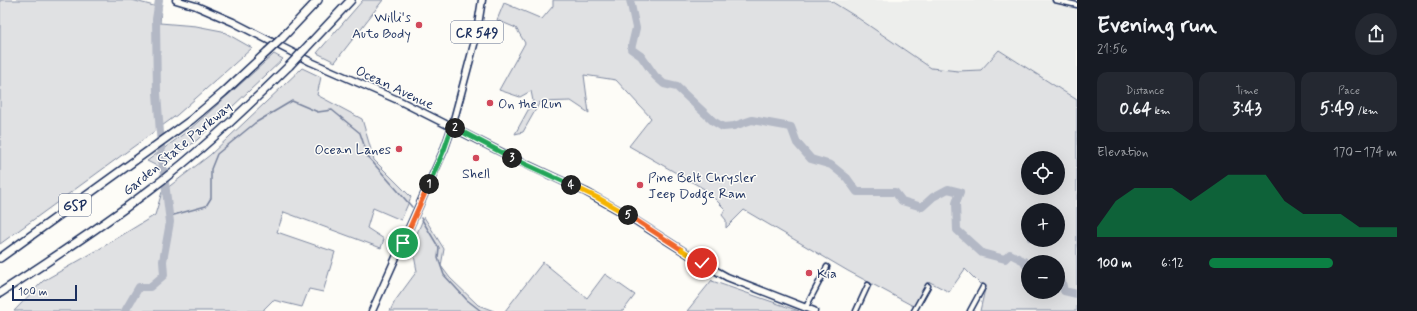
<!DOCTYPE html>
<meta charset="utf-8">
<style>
:root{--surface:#171b24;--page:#242831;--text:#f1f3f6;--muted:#9ea1a6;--accent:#0b8043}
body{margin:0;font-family:Mynerve,sans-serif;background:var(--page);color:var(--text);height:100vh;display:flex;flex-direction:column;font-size:15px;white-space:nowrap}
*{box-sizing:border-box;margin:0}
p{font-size:13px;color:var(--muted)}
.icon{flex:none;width:22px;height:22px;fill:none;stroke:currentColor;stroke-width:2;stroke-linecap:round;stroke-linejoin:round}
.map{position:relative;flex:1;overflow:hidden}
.side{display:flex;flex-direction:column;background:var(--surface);width:340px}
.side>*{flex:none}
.fabs{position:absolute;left:1021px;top:151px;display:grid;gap:8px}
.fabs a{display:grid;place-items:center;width:44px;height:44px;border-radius:50%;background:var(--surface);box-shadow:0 4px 16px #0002;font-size:20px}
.scale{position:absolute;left:12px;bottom:10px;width:65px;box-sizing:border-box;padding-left:4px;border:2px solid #1b2f5e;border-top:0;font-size:11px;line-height:14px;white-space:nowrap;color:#1b2f5e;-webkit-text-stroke:3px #fdfcf7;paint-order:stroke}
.pin{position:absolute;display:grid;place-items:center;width:34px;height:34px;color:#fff;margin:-17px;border:2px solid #fff;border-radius:50%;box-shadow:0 1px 4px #0007}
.km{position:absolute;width:20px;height:20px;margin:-10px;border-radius:50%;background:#222;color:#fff;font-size:11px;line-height:20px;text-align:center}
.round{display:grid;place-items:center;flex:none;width:42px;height:42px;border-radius:21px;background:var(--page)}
.overview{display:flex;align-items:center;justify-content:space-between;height:68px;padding:0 20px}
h1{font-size:22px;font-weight:700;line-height:30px}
.figures{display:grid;grid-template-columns:repeat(3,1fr);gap:6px;height:68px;padding:4px 20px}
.figures div{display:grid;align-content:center;border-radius:10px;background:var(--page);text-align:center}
.figures b{font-size:17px;font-weight:700}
.figures small{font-size:11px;font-weight:400}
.figures p{font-size:11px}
.chart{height:112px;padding:8px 20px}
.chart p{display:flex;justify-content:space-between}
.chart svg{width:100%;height:72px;margin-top:4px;fill:var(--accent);opacity:.7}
ul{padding:0 20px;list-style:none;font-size:13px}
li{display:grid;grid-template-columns:64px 48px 1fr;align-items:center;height:30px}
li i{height:10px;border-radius:5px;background:var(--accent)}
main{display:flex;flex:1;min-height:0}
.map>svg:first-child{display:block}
</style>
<main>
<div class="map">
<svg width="1077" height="311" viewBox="0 0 1077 311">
<rect width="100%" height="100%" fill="#fdfcf7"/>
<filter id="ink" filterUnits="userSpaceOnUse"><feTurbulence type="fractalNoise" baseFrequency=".025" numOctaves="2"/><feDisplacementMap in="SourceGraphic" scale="8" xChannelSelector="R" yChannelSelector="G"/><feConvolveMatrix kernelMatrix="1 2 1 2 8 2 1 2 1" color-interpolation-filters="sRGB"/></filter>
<g filter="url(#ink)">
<path fill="#edeeec" d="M829,0H1077V100L999,50L981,70L958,71L931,68L855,16Z"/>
<path fill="#e0e1e3" stroke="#7e88a0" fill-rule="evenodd" d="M0,0H132L161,8L160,23L196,26L222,31L252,48L177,115L0,244Z
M363,0H383L335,62L317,53Z
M553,0H829L855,16L931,68L958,71L981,70L999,50L1077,100V311H980L985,289L965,269L949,292L930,282L915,307L848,271L744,210L726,228V220L722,215L725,209L706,190L629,146L651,118L616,80L584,75L589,113L571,101L540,102L523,132L515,134L533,101L531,91L520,97L499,90L525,43L516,28L497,20L504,3L542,19L553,6ZM1028,158H1058V188H1028ZM1028,210H1058V240H1028ZM1028,262H1058V292H1028Z
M274,54L283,59L197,140L159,169V167L147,161L189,130Z
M302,68L321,77L317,95L362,119L374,160L411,197L401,220L373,208L367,228L384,239L381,248L284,212L277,232L335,252L323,292L309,289L302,307L273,300L264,309V311H14L43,281L96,251L155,215L162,192L210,155Z
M424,217L444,249L441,266L450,278L478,305L494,311H390L395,301L417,271L412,245Z
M543,262L587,298L605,274L635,295L623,311H505Z
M712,280V281L799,311H687Z"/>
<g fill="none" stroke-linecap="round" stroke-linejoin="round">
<path stroke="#76819c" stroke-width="1.5" d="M170,216L206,206L211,198V169L217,154L255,123L292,101L318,112L332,110L360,133L368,157L412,207
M421,218L439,248L438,258L444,275L467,300L481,311"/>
<path stroke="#b3b8c5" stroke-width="8" d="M630,0L636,28L631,49L641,56L655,76L664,84L677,87L713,121L723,127L734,126L752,120L791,127L797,143L811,159L831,165L847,178L857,192H895L902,201L922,207L933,197L948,189L960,192L956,203L957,230L982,253L1005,259L1010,254L1024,261L1028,270
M1058,283L1062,282L1064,291L1077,294
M125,311L139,287H150L164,275L163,261L170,222L162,159L157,93L156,19L159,0"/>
<g stroke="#1b2f5e" stroke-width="7">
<path id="street" d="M1055,0L1077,5
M806,307L827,267
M856,311L868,285
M914,311L928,286
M970,311L983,287"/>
</g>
<g stroke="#1b2f5e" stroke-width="9">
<path id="primary" d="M176,0L196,6L233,22L311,62L400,101L513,158L586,192L622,212L702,263L727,277L814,311
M372,311L444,150L452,127L476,37L482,0"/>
</g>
<g stroke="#1b2f5e" stroke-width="10">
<path id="highway" d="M282,38L318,0
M305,49L351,0
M0,258L191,120L224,92L267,52
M0,293C50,260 100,228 148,191C198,154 244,110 289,66"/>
</g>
<use href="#street" stroke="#fdfcf7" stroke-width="4"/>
<use href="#primary" stroke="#fdfcf7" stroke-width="6"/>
<use href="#highway" stroke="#fdfcf7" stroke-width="7"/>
<g stroke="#1b2f5e" stroke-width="10" stroke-linecap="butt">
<path id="highway-bridge" d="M267,52L282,38
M289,66L305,49"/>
</g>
<use href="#highway-bridge" stroke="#fdfcf7" stroke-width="7"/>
</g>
</g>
<g fill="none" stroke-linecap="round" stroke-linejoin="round" filter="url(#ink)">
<g stroke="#fff" stroke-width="8">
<path id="split-1" d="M403,243L429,184"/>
</g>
<g stroke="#fff" stroke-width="8">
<path id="split-2" d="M429,184L444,150L452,127L455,128"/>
</g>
<g stroke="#fff" stroke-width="8">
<path id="split-3" d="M455,128L512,158"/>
</g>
<g stroke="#fff" stroke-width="8">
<path id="split-4" d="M512,158L571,185"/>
</g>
<g stroke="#fff" stroke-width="8">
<path id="split-5" d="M571,185L598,198L628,215"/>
</g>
<g stroke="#fff" stroke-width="8">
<path id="split-6" d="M628,215L682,250"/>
</g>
<g stroke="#fff" stroke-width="8">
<path id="split-7" d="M682,250L702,263"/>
</g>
<use href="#split-1" stroke="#f0652b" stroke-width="5"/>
<use href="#split-2" stroke="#22a559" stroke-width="5"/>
<use href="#split-3" stroke="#22a559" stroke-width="5"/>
<use href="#split-4" stroke="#22a559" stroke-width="5"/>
<use href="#split-5" stroke="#f5b400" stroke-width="5"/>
<use href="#split-6" stroke="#f0652b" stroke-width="5"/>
<use href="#split-7" stroke="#f5b400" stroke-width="5"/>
</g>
<g fill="#d1495b" stroke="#fdfcf7" stroke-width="1.5">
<circle cx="419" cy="25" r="4"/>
<circle cx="490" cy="103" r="4"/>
<circle cx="399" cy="149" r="4"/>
<circle cx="476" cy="158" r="4"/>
<circle cx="640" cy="185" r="4"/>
<circle cx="809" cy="273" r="4"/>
</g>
<g text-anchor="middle" stroke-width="3" stroke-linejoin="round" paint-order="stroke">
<g fill="#fdfcf7" stroke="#5f6c8c" stroke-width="1">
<rect x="451" y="21" width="52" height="22" rx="3"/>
<rect x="59" y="194" width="32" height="22" rx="3"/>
</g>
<g font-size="13" font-weight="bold" fill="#1b2f5e">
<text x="477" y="37">CR 549</text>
<text x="75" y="210">GSP</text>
</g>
<g font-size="14" fill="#1b2f5e" stroke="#fdfcf7" text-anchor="start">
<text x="411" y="22" text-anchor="end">Willi's<tspan x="411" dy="16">Auto Body</tspan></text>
<text x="498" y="108">On the Run</text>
<text x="391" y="154" text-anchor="end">Ocean Lanes</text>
<text x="476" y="178" text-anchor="middle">Shell</text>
<text x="648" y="182">Pine Belt Chrysler<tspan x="648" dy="16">Jeep Dodge Ram</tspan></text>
<text x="817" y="278">Kia</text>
</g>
<g font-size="14" fill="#1b2f5e" stroke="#fdfcf7">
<text transform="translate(395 87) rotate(25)" y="5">Ocean Avenue</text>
<text transform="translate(177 148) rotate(-40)" y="5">Garden State Parkway</text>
</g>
</g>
</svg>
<div class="fabs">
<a><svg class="icon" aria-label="locate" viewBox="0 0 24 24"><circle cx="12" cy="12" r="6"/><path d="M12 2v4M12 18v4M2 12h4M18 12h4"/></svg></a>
<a>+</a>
<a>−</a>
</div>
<div class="scale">100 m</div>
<div class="pin" style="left:403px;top:243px;background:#1e9e55"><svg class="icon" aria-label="arrive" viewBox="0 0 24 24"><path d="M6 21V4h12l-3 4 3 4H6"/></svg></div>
<div class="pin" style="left:702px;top:263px;background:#d93025"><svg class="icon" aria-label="check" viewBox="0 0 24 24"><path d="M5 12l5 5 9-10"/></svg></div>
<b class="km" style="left:429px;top:184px">1</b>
<b class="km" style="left:455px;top:128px">2</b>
<b class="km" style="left:512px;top:158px">3</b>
<b class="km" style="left:571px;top:185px">4</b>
<b class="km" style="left:628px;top:215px">5</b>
</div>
<section class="side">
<div class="overview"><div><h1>Evening run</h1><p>21:56</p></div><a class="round"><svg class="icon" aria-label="share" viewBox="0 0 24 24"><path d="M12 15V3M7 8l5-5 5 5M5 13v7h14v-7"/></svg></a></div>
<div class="figures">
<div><p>Distance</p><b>0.64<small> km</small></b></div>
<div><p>Time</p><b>3:43</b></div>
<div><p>Pace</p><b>5:49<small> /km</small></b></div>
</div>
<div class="chart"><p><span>Elevation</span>170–174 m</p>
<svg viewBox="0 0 160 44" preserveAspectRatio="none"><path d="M0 44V38L10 22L20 14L30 14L40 14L50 22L60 14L70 6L80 6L90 6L100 22L110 30L120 30L130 30L140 38L150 38L160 38V44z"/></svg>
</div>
<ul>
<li><b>100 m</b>6:12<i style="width:66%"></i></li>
</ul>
</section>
</main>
